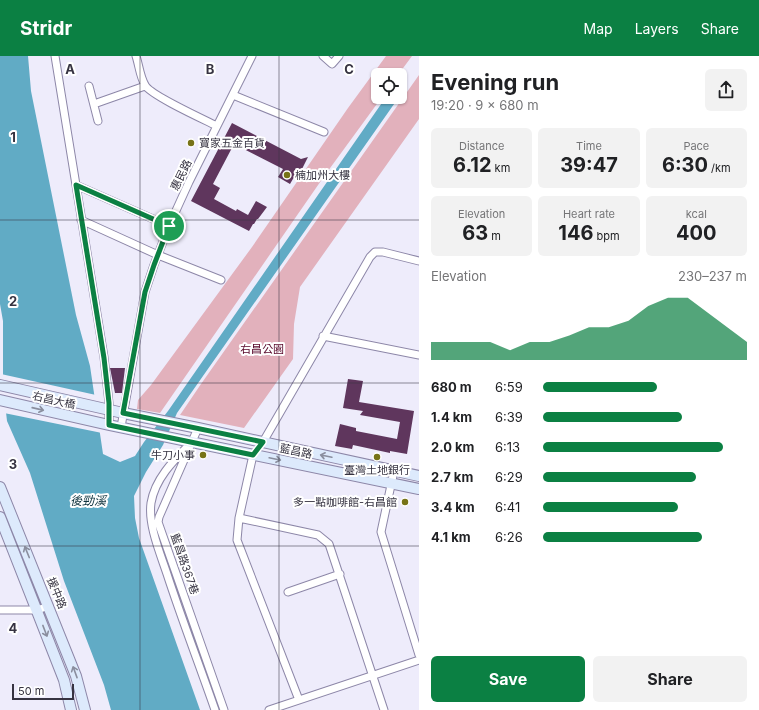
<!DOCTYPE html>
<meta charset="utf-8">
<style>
:root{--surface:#fff;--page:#f2f2f2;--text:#202124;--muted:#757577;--accent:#0b8043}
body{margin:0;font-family:Inter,"Noto Sans TC",sans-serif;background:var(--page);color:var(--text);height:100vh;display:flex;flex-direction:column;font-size:15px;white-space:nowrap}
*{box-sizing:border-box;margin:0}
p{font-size:13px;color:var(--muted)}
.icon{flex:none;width:22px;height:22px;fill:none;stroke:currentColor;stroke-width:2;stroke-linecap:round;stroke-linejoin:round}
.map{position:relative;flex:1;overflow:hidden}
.panel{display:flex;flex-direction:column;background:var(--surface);width:340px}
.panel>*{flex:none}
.controls{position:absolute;left:371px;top:12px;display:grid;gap:8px}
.controls a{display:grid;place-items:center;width:36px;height:36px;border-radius:6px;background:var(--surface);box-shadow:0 1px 3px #0004;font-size:20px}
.scale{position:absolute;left:12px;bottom:10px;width:62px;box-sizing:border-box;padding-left:4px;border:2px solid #363341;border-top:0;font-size:11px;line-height:14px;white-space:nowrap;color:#363341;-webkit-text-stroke:3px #fff;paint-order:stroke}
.pin{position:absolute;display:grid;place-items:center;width:34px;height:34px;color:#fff;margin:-17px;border:2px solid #fff;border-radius:50%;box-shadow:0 1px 4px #0007}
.round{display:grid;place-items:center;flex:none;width:42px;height:42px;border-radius:6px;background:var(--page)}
.headline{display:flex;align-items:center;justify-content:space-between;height:68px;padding:0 12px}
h1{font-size:22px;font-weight:700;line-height:30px}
.metrics{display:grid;grid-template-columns:repeat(3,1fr);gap:6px;height:68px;padding:4px 12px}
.metrics div{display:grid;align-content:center;border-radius:6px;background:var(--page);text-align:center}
.metrics b{font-size:20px;font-weight:700}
.metrics small{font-size:11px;font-weight:400}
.metrics p{font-size:11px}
.chart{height:112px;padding:8px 12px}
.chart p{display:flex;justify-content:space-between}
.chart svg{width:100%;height:72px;margin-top:4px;fill:var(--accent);opacity:.7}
.button{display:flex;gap:8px;margin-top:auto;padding:8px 12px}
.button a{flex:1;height:46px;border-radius:6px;background:var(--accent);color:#fff;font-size:16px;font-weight:700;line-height:46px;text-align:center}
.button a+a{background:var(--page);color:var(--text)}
ul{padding:0 12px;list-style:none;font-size:13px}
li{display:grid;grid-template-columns:64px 48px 1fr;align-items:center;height:30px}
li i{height:10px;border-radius:5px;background:var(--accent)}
header{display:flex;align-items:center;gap:24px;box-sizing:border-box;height:56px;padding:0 20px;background:var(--accent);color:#fff}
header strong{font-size:19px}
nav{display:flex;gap:22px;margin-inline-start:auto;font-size:14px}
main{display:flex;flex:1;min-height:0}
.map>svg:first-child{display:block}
</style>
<header>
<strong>Stridr</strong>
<nav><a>Map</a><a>Layers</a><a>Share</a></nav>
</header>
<main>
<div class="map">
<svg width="419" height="654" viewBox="0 0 419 654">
<rect width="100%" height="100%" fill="#eeecfb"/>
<path fill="#e2b1bc" d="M386,0H412L398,19H378V41H382L325,119L160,357L137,353L138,344L151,329L252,191L348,52Z
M419,19V63L300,231L294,268L293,303L244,372L180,359L201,328Z"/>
<path fill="#61abc5" d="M0,0H28L31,35L76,259L90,310L103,398L120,406L135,400L144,386L168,355L386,41H399L177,357L163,389L146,416L134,440L135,462L139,482L200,654H111L104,629L64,525L30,417L7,365L3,330V265L0,248Z"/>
<path fill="#eeecfb" d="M1,318L96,339L102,377L4,357Z"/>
<path fill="#5f365d" d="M232,67L301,103L308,101L300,117L297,116L290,128L278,121L283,113L234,88L213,128L220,132L214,143L236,155L237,153L248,159L256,145L267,151L258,163H257L254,168H253L249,175L191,145Z
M110,312H125L122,337H115Z
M348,323L363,325L359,346L414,355L407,398L390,395V397L353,389L352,393L335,390L340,368L356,372V375L397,383L400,366L360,359L363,355L343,352Z"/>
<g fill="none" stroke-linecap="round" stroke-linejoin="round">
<g stroke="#8d87a8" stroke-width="9">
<path id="street" d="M55,0L104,301L109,347V369
M136,0C139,9 140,21 145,29C150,39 205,64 217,70
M323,0L332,8L339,0
M89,30L98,65
M233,39L324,76
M94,48L145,30
M76,129L169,170
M81,164L158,199L221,224
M323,280L419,299
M121,371L145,236L154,209L169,170L189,126L252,0
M198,372L159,461L158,466L224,654
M263,386L370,201L375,196H383L419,205
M189,389C173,405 155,423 151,447C148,469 160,497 167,518C182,564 199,608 215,654
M253,399L239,462L237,484L299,644
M394,415L381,476L419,599
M239,462L318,479L329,488L384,654
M288,536L340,518
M0,554H37L49,550
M269,654L419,604"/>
</g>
<g stroke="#8d87a8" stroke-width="12">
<path id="secondary" d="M0,329L123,357L198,372L419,420
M0,344L109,369L419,433
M0,431L76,620L85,654
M0,461L64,624L71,654"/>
</g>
<use href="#street" stroke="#fff" stroke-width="7"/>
<use href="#secondary" stroke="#ddeafc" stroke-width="10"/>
</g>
<defs><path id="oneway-shaft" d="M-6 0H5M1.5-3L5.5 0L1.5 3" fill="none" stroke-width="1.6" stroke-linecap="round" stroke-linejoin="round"/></defs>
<g stroke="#8a8e9e">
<use href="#oneway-shaft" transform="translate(38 353) rotate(13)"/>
<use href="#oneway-shaft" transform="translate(326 400) rotate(-168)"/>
<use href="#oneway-shaft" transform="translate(275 403) rotate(12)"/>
<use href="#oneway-shaft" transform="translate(27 496) rotate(-112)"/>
<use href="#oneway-shaft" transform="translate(45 575) rotate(69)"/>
<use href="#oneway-shaft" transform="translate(75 616) rotate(-110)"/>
</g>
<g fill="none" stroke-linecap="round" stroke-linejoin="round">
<g stroke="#fff" stroke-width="8">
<path id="route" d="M76,129L169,170L154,209L145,236L123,357L263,386L253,399L109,369V347L104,302Z"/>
</g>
<use href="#route" stroke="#0b8043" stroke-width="5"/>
</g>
<path fill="none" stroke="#363341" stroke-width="1" stroke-opacity="0.55" d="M140,0V654M279,0V654M0,164H419M0,327H419M0,490H419"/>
<g fill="#777317" stroke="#fff" stroke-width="1.5">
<circle cx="191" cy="87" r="4"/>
<circle cx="287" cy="119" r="4"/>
<circle cx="203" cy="399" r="4"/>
<circle cx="377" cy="401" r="4"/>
<circle cx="405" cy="446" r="4"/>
</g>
<g text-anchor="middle" stroke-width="4" stroke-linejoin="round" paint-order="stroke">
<g font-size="11" fill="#363341" stroke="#fff" text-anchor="start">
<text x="199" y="91">寶家五金百貨</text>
<text x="295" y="123">楠加州大樓</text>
<text x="195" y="403" text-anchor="end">牛刀小事</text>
<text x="377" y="418" text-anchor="middle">臺灣土地銀行</text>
<text x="397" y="450" text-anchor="end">多一點咖啡館-右昌館</text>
</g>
<g font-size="11" fill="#363341" stroke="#fff">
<text transform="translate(181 119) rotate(-64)" y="4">惠民路</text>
<text transform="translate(54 344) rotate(13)" y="4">右昌大橋</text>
<text transform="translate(296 395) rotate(12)" y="4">藍昌路</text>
<text transform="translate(185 508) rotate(71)" y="4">藍昌路367巷</text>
<text transform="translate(57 537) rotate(68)" y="4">援中路</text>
</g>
<g font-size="11" fill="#550427" stroke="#fff">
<text x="262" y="297">右昌公園</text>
</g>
<g font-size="12" font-style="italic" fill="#0f333e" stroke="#fff">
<text x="88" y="449">後勁溪</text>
</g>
</g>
<g font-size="13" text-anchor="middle" font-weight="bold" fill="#363341" stroke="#fff" stroke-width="4" stroke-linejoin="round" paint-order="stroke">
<text x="70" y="18">A</text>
<text x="210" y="18">B</text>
<text x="349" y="18">C</text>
<text x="13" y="86">1</text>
<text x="13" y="250">2</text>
<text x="13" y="413">3</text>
<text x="13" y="577">4</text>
</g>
</svg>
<div class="controls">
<a><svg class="icon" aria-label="locate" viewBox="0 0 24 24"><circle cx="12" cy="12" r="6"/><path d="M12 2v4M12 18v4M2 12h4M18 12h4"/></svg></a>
</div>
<div class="scale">50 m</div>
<div class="pin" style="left:169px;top:170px;background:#1e9e55"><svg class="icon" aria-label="arrive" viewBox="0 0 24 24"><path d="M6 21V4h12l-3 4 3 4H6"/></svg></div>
</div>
<section class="panel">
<div class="headline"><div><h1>Evening run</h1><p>19:20 · 9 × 680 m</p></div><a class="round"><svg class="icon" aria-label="share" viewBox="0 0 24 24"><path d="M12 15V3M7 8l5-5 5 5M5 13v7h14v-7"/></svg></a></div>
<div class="metrics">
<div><p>Distance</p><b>6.12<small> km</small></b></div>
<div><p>Time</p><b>39:47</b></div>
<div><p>Pace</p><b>6:30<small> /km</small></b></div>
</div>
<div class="metrics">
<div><p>Elevation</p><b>63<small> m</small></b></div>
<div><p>Heart rate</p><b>146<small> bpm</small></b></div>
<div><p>kcal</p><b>400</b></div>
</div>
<div class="chart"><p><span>Elevation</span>230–237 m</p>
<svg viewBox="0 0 160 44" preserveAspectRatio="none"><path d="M0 44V33L10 33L20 33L30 33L40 38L50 33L60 33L70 29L80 24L90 24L100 20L110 11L120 6L130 6L140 15L150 24L160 33V44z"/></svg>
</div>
<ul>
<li><b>680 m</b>6:59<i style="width:56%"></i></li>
<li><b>1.4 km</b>6:39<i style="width:68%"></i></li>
<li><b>2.0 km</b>6:13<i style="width:88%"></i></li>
<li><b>2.7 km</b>6:29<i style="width:75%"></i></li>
<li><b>3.4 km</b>6:41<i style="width:66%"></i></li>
<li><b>4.1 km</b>6:26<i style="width:78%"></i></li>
</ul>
<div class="button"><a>Save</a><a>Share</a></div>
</section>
</main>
